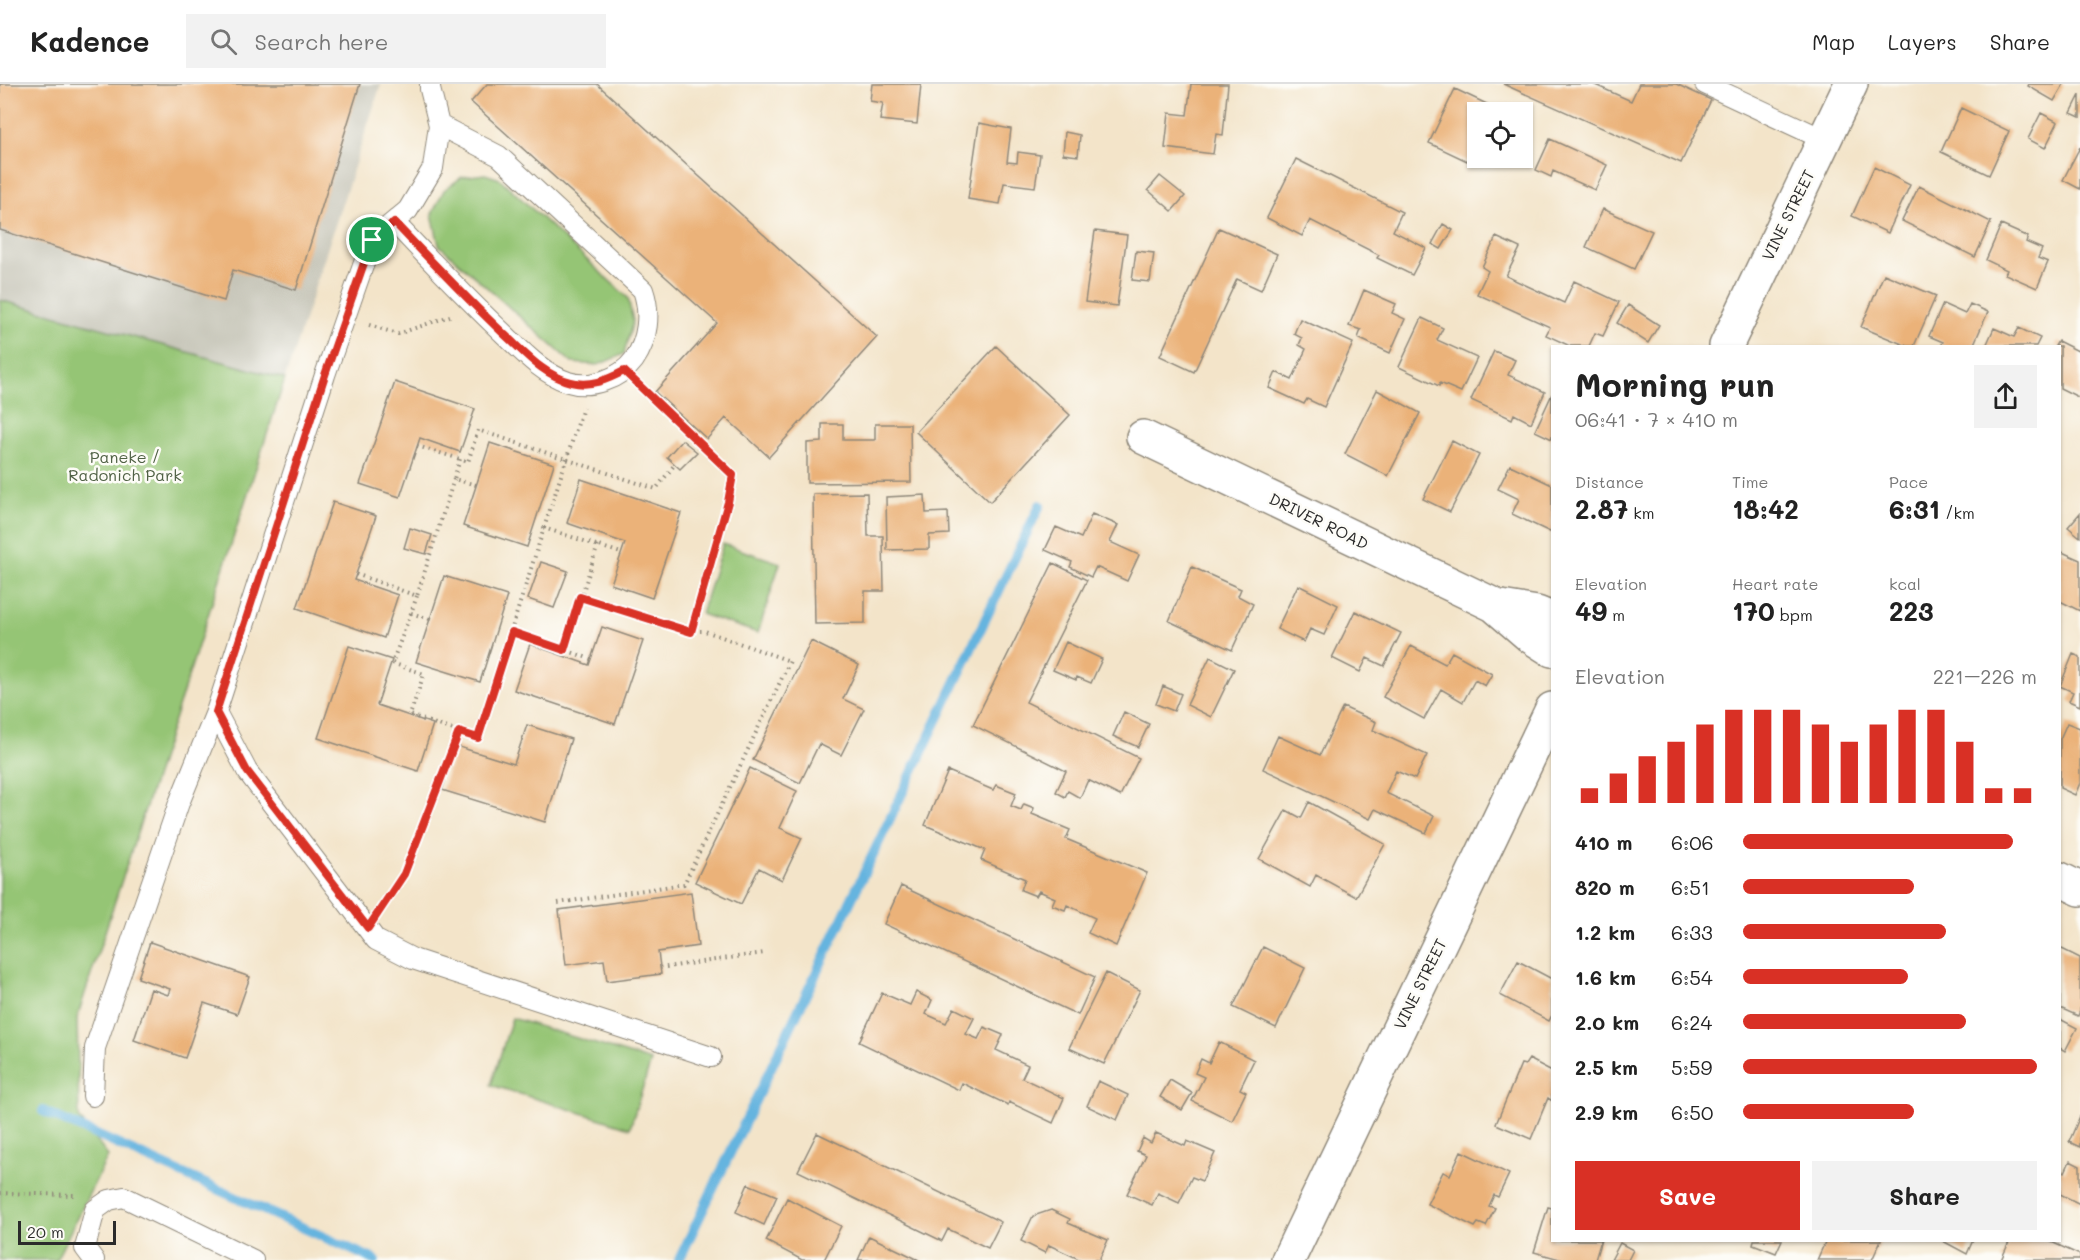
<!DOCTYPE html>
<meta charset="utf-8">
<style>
:root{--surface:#fff;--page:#f2f2f2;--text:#222;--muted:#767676;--line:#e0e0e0;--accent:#d93025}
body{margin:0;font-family:Mali,sans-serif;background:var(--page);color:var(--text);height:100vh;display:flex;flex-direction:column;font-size:22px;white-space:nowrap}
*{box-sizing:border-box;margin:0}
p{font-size:20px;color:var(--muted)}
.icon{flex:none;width:33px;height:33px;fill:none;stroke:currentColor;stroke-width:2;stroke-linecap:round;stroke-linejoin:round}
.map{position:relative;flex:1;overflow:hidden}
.side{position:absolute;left:1551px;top:261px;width:510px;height:897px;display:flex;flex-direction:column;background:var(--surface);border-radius:0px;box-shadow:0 2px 4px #0004}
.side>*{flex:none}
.fabs{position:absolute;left:1467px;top:18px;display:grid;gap:12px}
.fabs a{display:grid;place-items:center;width:66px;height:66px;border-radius:0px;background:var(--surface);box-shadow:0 2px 4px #0004;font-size:30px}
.scale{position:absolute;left:18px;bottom:15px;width:98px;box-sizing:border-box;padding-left:6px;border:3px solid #2b2b2b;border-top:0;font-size:16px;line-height:21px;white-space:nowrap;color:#2b2b2b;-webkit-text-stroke:4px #fdfcf7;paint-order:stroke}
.pin{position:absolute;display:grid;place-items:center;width:51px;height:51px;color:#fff;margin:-26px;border:3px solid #fff;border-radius:50%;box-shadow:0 2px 6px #0007}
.round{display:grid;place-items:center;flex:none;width:63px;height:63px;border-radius:0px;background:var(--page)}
.head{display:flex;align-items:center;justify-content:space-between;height:102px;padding:0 24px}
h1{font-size:33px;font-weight:700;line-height:45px}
.figures{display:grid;grid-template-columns:repeat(3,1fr);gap:9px;height:102px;padding:6px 24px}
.figures div{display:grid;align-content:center}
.figures b{font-size:26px;font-weight:700}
.figures small{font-size:16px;font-weight:400}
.figures p{font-size:16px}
.chart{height:168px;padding:12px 24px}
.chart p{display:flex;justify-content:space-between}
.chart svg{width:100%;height:108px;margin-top:6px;stroke:var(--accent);stroke-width:6}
.button{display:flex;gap:12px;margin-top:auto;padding:12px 24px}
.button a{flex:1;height:69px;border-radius:0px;background:var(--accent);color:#fff;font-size:24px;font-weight:700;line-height:69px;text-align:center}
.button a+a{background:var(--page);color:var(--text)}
ul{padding:0 24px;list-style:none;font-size:20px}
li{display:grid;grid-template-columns:96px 72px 1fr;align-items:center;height:45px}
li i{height:15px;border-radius:8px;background:var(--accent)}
header{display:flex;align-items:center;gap:36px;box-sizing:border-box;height:84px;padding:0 30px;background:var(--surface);border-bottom:2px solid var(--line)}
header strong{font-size:28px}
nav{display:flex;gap:33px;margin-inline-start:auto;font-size:21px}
.search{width:420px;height:54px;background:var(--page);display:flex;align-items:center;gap:15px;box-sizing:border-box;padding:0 21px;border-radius:0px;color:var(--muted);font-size:22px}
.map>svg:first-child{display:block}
</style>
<header>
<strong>Kadence</strong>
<div class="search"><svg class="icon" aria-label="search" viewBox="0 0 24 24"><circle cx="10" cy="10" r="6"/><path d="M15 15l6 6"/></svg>Search here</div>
<nav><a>Map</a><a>Layers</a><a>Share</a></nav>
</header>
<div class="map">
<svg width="2080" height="1176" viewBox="0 0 2080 1176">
<rect width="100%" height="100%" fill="#fdfcf7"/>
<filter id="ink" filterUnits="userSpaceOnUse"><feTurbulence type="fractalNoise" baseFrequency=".0167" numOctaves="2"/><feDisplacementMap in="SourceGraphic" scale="12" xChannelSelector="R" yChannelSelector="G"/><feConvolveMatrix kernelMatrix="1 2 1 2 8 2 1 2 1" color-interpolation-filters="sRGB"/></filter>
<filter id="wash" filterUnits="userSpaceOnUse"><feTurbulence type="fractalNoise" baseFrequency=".008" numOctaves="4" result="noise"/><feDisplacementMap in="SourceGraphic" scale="24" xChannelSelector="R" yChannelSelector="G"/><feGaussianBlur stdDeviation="1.35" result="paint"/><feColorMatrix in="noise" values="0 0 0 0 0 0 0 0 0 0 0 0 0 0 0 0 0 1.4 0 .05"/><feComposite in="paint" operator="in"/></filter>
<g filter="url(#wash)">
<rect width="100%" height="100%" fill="#f3e4c9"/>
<path fill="#c6c5b8" d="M0,0H381L285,295L0,216Z"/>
<path fill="#95c575" stroke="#607850" stroke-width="1.5" d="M485,90L500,95L628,214L633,237L624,270L598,281L572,279L439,161L432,130L444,106L462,93Z
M0,216L285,295L77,934L79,1034L108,1072L56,1176H0Z
M723,460L780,479L758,549L701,530Z
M512,934L651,977L630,1044L491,1001Z"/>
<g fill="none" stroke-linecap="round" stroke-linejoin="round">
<path stroke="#65b4df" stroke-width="10" d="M43,1027L375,1176
M679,1176L1040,421"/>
</g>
<g id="blocks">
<path fill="#ebb279" d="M0,0H360L296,206L233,186L224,217L0,146Z
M487,0H597L877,253L769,373L726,334L707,355L655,308L717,239L471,18Z
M872,0H921L917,40L880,36L883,19L870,17Z
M1191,0H1228L1223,51L1216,50L1213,70L1165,64L1169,29L1187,31Z
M1503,0H1593L1631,17L1639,0H1676L1711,16L1681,79Z
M2029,0H2064L2054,17L2028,2Z
M1455,5L1493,23L1491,28H1478V56L1467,77L1429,59Z
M2080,11V33L2071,29Z
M1961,24L2009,47L1989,91L1941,68Z
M2041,29L2058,38L2045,64L2028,55Z
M979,39L1011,45L1007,78L1017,79L1018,68L1040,71L1035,103L1004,99L1000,120L968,115Z
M1065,48L1080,51L1078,72L1063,70Z
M1550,55L1607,81L1595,106L1553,87L1551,93L1536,86Z
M2080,63V105L2063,96Z
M1296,75L1402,128L1393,147L1426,164L1412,191L1377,174L1379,171L1310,136L1302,152L1267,134Z
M1874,83L1910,101L1888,149L1852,132Z
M1160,92L1185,112L1172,127L1148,106Z
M1919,102L1991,138L1975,173L1902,137Z
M1603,125L1652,147L1634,185L1586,163Z
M1443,140L1453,146L1441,165L1432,160Z
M2001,141L2028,153L2026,158L2042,165L2038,174L2048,178L2037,204L2005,190L2007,186L1986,176Z
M1219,144L1277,170L1261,206L1237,195L1194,288L1160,272Z
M1095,147L1127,151L1117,222L1085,218Z
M1496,153L1520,164L1506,192L1564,219L1574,197L1619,218L1603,252L1595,249L1589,262H1570L1546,251L1550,243L1477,210L1488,187L1482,183Z
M1136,167L1154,169L1150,198L1132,196Z
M1884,190L1936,212L1914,262H1907L1861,243Z
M1364,206L1396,220L1392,229L1405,235L1390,269L1358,254L1361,246L1349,242Z
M1943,220L1965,230L1970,220L1988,228L1973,262H1941L1943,258L1929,252Z
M1628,221L1659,241L1648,259L1617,239Z
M1422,234L1443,244L1437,256L1477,274L1461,308L1440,299L1439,302L1399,283Z
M1300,235L1353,259L1324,323L1307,315L1304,320L1269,304L1276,288L1292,296L1306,265L1299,261L1302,254L1294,250Z
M1994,244L2014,253L2019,244L2040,254L2036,262H1986Z
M2058,257L2080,268V314L2060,304V262H2055Z
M996,262L1070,331L990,418L916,348Z
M1494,267L1515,276L1508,291L1545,308L1531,339L1514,330L1512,335L1471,316Z
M395,298L475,325L460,368L420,354L400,413L360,400Z
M1377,306L1420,329L1388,392L1345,370Z
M1552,310V355L1535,347Z
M822,340H843V356H875V340H910L911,398L807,399V359L822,358Z
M682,356L697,368L680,385L667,373Z
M1452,357L1479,371L1450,428L1423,415Z
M490,359L554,380L527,463L463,442Z
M1510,381L1552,401V449L1512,430L1519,415L1498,405Z
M581,395L681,429L652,514L611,500L625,459L567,439Z
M867,409L868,452H883L884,507H865V539L815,540L813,410Z
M925,411L926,429L948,428L949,450L929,451V465L887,466L886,413Z
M333,418L376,432L354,496L398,511L384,554L297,524Z
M2080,429V453L2068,443Z
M1092,430L1118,441L1110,458L1139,471L1127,497L1096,483L1091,493L1070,483L1072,478L1045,466L1056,443L1081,454Z
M410,444L432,451L426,470L404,464Z
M2060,467L2080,476V527L2060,517Z
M541,478L568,487L554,524L528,515Z
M1053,479L1087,496L1026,618L1139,674L1120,712L1088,696L1080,714L1068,707L1065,713L1056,708L1066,687L973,641Z
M1192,483L1241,505L1238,512L1253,520L1232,566L1169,537Z
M444,492L507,512L480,598L416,578Z
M1298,501L1338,521L1324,551L1310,545L1304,558L1277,545Z
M1355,527L1401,549L1384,582L1367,574L1360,588L1332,574Z
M602,543L643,557L615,640L514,606L530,560L589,581Z
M811,557L859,581L843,615L864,625L841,671L819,660L800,699L753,676Z
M1066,558L1102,575L1091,599L1077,593L1076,596L1053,586Z
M349,562L392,576L377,621L433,640L418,687L318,654Z
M1411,562L1445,580L1452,568L1492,590L1485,602L1475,596L1463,618L1441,605L1424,635L1383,613Z
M2073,570L2080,573V622L2069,617L2073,608L2060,602Z
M1210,573L1234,585L1211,633L1187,621Z
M1163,602L1181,610L1174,627L1156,620Z
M1343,623L1376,638L1373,646L1427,671L1415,695L1396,687L1386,709L1434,732L1426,749L1375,725L1370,735L1263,685L1278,652L1320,671Z
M1124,628L1149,640L1138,663L1113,652Z
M2067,639L2080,644V699L2075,711L2060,704V655Z
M527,641L571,655L545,738L442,706L456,662L514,680Z
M750,684L797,707L780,744L802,754L782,796L759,784L741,820L695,798Z
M948,687L993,706L996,701L1016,709L1011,722L1021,726L1024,720L1034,724L1032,730L1070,746L1066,755L1147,789L1116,862L1088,849L1095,834L1067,821L1065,826L1052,821L1055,814L1039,807L1036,812L1021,806L1025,795L981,776L985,766L925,741Z
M1309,718L1385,760L1356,813L1316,791L1310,803L1259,775L1286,726L1301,734Z
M901,802L1095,893L1078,931L884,840Z
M691,808L698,862L658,868L661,890L607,897L604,876L566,881L559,826Z
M150,858L250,893L237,930L204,919L185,974L134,956L151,905L168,911L170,905L138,894Z
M1263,863L1305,884L1276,944L1233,923Z
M2060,864L2080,874V927L2078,932L2060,924Z
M1518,877L1552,895V931L1549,937L1500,911Z
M1106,889L1140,906L1104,980L1069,964Z
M916,908L932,916L926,930L946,939L954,924L974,934L966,950L978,955L984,943L1003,951L996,966L1028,981L1022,994L1064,1014L1053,1039L1009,1018L1008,1021L962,999L959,1006L859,958L882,909L910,921Z
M2060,935L2077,944L2065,967L2060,964Z
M1219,958L1254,976L1240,1005L1246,1008L1232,1037L1192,1017L1204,993L1195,989L1201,975L1209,979Z
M1529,975L1552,987V1017L1548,1014L1531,1055L1496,1040L1521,980L1525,981Z
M1170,996L1192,1009L1182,1026L1160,1013Z
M1098,997L1128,1011L1117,1036L1087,1022Z
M2080,1032V1063L2069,1058Z
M817,1049L1001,1138L988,1164L948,1145L942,1157L798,1087Z
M1156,1049L1185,1062L1187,1057L1215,1069L1202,1097L1192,1093L1179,1119L1158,1109L1152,1121L1127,1110L1146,1071L1137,1067L1143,1054L1151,1059Z
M1461,1067L1509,1090L1498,1113L1494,1111L1489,1122L1495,1124L1486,1142L1478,1139L1475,1143L1427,1120L1443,1088L1450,1091Z
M2070,1077L2080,1082V1120L2060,1110V1085L2065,1088Z
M748,1100L777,1112L764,1141L736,1128Z
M787,1114L841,1142L824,1176H802L766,1157Z
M1548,1123L1552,1124V1156H1601L1595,1176H1563L1534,1168Z
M1051,1126L1070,1135L1068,1139L1108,1156L1099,1176H1081L1049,1161L1045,1169L1021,1157L1033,1132Z
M869,1152L919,1176H858Z
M1754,1156H1782L1776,1169L1753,1160Z
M1826,1156H1881L1872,1176H1817Z
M1941,1156H1973L1967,1170Z
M2010,1156H2047L2080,1171V1176H2001Z
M1620,1159L1633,1166L1628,1176H1611Z"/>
</g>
</g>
<g filter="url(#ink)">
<use href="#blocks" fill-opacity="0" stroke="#8f887a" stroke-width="1.5"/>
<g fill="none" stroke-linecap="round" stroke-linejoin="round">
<g stroke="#8f887a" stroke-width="22">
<path id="lane" d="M430,0V5L439,41L433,84L408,126L372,156L325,291L216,628L247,687L376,856L413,875L711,973
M1705,0L1825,56
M394,138C429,175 465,213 503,249C523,268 542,289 568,298C590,305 620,295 634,276C648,256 651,229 643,206L499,72L439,41
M93,1012L95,964L179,719L216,628
M94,1176L85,1164L95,1126L109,1116L124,1113L253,1176"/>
</g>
<g stroke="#8f887a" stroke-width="36">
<path id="street" d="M1143,353L1494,521L1530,552L1552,566
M1495,522L1537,529L1552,535
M2060,795L2080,805"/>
</g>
<g stroke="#8f887a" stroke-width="36">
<path id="secondary" d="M1726,262L1851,0
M1288,1176L1552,625"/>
</g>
<path stroke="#8f887a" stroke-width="4" stroke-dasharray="1.5 4.5" stroke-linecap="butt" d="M369,241L398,250L450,232
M642,305L733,391L728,418L691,547
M417,362L460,375
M476,401L454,395L460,375L468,378L478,346L656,405L675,380
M544,444L583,324
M356,490L417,512L454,395
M417,512L411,529L430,535
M411,529L392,579L424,590L410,631L459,648
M564,566L598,461
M591,575L511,547L544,444L621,469
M558,819L684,800L790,577L705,547H691L580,513
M383,823L404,790L459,648L478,654L511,547
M660,884L764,869
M0,1109L75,1111"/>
<use href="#lane" stroke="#fff" stroke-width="20"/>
<use href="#street" stroke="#fff" stroke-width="33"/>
<use href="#secondary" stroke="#fff" stroke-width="33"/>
</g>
</g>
<g fill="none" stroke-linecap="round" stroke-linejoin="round" filter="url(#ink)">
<g stroke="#fff" stroke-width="12">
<path id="route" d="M394,138C430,176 466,214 504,250C524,268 544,292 571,298C591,303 607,296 624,287L733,391L728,418L691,548L580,513L564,566L512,548L478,654L459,648L404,790L368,844L247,687L216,628L325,291L372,156Z"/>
</g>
<use href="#route" stroke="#d93025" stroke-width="8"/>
</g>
<g text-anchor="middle" stroke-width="5" stroke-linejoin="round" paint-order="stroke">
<g font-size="16" fill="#2b2b2b" stroke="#fdfcf7">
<text transform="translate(1788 131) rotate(-64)" y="6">VINE STREET</text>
<text transform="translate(1319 437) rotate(26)" y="6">DRIVER ROAD</text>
<text transform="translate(1420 900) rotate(-64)" y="6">VINE STREET</text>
</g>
<g font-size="16" fill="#506145" stroke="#fdfcf7">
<text x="125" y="379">Paneke /<tspan x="125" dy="18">Radonich Park</tspan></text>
</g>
</g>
</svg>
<div class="fabs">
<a><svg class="icon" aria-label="locate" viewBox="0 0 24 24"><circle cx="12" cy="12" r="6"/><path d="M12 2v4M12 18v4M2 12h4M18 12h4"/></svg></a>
</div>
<div class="scale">20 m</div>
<div class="pin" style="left:372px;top:156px;background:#1e9e55"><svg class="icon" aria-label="arrive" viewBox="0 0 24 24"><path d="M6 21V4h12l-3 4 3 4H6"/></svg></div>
<section class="side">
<div class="head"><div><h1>Morning run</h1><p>06:41 · 7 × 410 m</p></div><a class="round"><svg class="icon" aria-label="share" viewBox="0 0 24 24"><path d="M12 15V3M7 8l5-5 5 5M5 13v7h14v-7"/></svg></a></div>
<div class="figures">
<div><p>Distance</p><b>2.87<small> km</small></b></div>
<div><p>Time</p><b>18:42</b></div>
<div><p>Pace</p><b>6:31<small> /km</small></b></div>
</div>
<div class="figures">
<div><p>Elevation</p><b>49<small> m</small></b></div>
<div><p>Heart rate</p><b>170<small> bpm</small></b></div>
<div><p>kcal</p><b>223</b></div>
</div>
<div class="chart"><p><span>Elevation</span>221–226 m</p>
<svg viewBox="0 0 160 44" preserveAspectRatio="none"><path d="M5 44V38M15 44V32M25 44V25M35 44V19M45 44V12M55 44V6M65 44V6M75 44V6M85 44V12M95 44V19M105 44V12M115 44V6M125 44V6M135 44V19M145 44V38M155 44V38"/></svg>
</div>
<ul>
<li><b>410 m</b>6:06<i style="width:92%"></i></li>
<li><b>820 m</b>6:51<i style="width:58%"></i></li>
<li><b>1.2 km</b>6:33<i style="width:69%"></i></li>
<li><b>1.6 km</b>6:54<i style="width:56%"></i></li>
<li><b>2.0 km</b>6:24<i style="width:76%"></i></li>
<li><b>2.5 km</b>5:59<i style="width:100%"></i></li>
<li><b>2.9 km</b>6:50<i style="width:58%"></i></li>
</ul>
<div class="button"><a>Save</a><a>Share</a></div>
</section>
</div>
